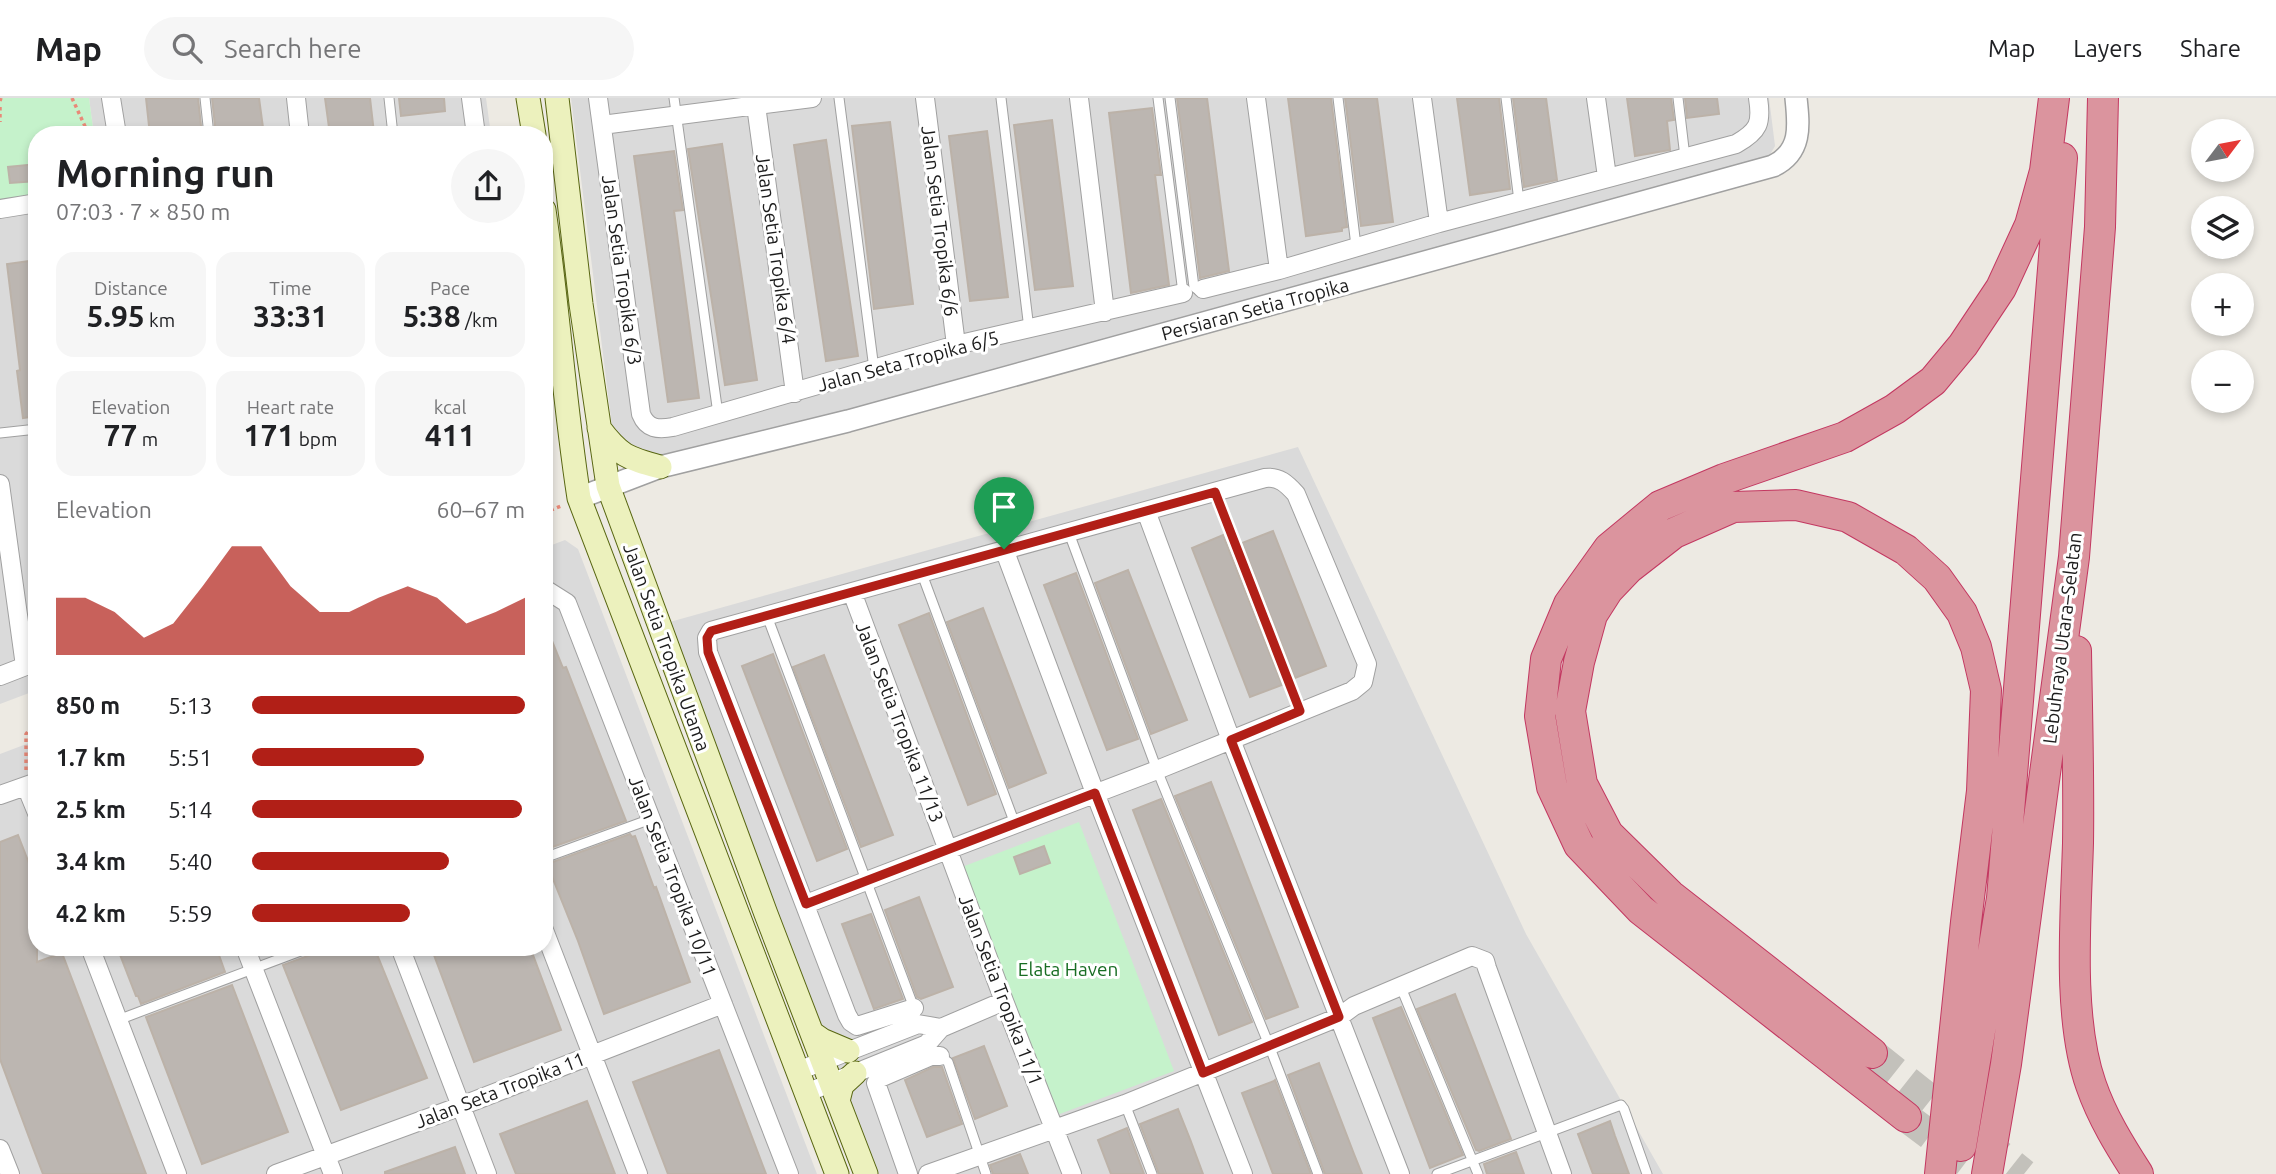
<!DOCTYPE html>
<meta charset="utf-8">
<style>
:root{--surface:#fff;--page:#f6f6f6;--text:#202124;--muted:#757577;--line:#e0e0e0;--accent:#b11f17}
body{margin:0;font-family:Ubuntu,sans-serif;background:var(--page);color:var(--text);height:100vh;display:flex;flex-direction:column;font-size:26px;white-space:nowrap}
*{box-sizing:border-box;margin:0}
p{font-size:23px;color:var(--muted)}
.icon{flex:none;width:38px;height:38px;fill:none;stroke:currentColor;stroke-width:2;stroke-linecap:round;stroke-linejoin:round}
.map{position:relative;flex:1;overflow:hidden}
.drawer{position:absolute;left:28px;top:28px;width:525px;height:830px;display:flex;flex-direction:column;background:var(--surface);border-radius:28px;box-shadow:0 4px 10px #0003}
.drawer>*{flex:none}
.needle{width:46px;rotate:58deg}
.controls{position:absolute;left:2191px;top:21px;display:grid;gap:14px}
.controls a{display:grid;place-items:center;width:63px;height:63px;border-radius:50%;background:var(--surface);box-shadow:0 4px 10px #0003;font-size:35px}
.pin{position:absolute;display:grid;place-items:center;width:60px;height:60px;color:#fff;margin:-72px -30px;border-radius:50% 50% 50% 0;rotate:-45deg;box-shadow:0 0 7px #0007}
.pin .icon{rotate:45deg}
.round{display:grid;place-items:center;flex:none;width:74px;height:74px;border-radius:37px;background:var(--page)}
.headline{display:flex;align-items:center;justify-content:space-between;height:119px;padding:0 28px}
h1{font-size:38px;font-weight:700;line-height:52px}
.stats{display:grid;grid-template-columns:repeat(3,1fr);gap:10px;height:119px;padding:7px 28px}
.stats div{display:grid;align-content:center;border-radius:18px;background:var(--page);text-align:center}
.stats b{font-size:30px;font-weight:700}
.stats small{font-size:19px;font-weight:400}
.stats p{font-size:19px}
.chart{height:196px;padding:14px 28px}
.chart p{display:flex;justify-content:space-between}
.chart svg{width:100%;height:126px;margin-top:7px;fill:var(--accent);opacity:.7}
ul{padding:0 28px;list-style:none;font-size:23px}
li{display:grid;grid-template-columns:112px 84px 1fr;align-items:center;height:52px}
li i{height:18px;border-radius:9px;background:var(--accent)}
header{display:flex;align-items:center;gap:42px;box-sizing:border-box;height:98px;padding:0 35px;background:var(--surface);border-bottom:2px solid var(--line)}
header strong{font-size:33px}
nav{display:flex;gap:38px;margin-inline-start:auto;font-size:24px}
.search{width:490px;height:63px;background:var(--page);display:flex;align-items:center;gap:18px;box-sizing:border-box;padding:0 24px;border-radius:38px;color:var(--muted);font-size:26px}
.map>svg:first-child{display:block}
</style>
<header>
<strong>Map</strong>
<div class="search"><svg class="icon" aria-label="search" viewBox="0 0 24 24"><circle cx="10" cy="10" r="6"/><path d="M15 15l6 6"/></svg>Search here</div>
<nav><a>Map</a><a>Layers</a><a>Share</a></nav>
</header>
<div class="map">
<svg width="2276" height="1076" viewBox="0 0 2276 1076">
<rect width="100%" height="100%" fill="#edeae3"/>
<path fill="#dadada" d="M89,0H486L491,37H94Z
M571,0H1769L1775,48L1763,69L644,371L615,352Z
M37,97V592L0,606V102Z
M1298,349L1526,836L1663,1076H870L659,527Z
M565,442L578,451L817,1076H0V656L37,642V849H544V450Z"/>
<path fill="#c5f2cb" d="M0,0H89L94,37H37V97L0,102Z
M1079,724L1174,973L1057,1017L962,769Z"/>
<path fill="#bcb6b1" stroke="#bcb2a8" stroke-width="2" d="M146,0H198L202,37H150Z
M212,0H259L264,37H216Z
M325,0H370L374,35L330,37Z
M399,0H444L445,13L401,18Z
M1177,0H1207L1229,173L1200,180Z
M1288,0H1331L1347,129L1342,130V133L1306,138Z
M1345,0H1377L1393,124L1361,128Z
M1457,0H1499L1510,91L1470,97Z
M1513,0H1546L1557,82L1524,89Z
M1627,0H1671L1674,22L1667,23L1670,52L1635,58Z
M1685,0H1717L1719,16L1687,20Z
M1152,10L1161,77H1155L1169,187L1131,195L1109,15Z
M1052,22L1073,188L1035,192L1014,27Z
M890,24L913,206L874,211L852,28Z
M987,33L1008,199L970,203L949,38Z
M826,42L858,258L826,263L794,47Z
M722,46L757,282L725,287L688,51Z
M674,53L683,112L674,113L699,300L668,304L634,58Z
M37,66V83L10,85L8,69Z
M37,162V318L23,320L17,273L20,272L7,166Z
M1273,433L1326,568L1295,580L1242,445Z
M1223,437L1282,587L1250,599L1192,450Z
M1128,472L1187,622L1151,636L1095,485Z
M1076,475L1138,641L1107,652L1044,487Z
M983,510L1046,675L1009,690L947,524Z
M929,515L996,696L968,707L899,527Z
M544,523L563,570L566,569L626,723L544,752Z
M773,556L847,751L817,763L742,568Z
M824,557L893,737L861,749L793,569Z
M1211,684L1298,909L1266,921L1175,698Z
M1161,701L1252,924L1219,937L1133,712Z
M630,736L632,739L635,738L654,790L656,789L690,884L604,916L578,843L547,766Z
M18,737L37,786V864L62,855L146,1076H43L33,1050L0,961V744Z
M1044,748L1050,765L1020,776L1014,759Z
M919,799L953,889L921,901L917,899L885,812Z
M871,816L903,901L874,911L842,826Z
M132,849H216L225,874L141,906L138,898H136L119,854Z
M332,849H374L427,980L341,1012L283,867Z
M431,849H530L561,932L474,964Z
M232,887L288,1034L202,1066L146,919Z
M1455,896L1511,1041L1479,1053L1476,1052L1417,911Z
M1401,909L1463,1057L1430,1070L1373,920Z
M984,948L1007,1008L975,1021L953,960Z
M719,952L766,1076H668L633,984Z
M1319,965L1354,1056L1362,1076H1325L1288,977Z
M933,969H942L962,1026L927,1039L905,982Z
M1274,983L1275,982L1311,1076H1273L1265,1055L1242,995Z
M587,1003L615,1076H516L500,1036Z
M1178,1011L1190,1041L1203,1076H1159L1140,1026Z
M1610,1023L1615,1038L1629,1076H1593L1578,1036Z
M1127,1030L1144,1076H1111L1098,1042Z
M455,1049L465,1076H385V1074Z
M1516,1054L1524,1076H1487L1484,1066Z
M1020,1056L1028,1076H993L990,1067Z"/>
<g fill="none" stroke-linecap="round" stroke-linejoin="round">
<path stroke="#c3c1bb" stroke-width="30" stroke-dasharray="30 15" stroke-linecap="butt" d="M1872,955L2024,1076
M1906,1019L1982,1076"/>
<g stroke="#a0a0a0" stroke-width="11">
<path id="service" d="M205,0L209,37
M389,0L393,37
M674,0L718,316
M839,0L874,271
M1001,0L1029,231
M1158,0L1183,195
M1170,0L1194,189L1198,192L1203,191
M1338,0L1356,148
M1506,0L1519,103
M1678,0L1685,59
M0,335L37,331
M1215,394L1300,613
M1069,435L1157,672L1269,947L1318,1076
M922,476L1015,726
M767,518L914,910
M544,760L651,721
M1400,887L1478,1076
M118,922L311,849
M940,958L948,964L986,1076
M1125,1006L1152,1076
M1437,1076L1621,1007L1624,1011L1647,1076"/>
</g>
<g stroke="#a0a0a0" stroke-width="20">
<path id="minor" d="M111,0L117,37
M296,0L300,37
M471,0L476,37
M598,0L641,316C647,331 658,332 673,329L956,247L1183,195
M755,0L795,295
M925,0L956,247
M1079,0L1105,214
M1256,0L1279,172
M1422,0L1439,125
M1596,0L1607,79
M602,27L812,0
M0,111L37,105
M1203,191L1279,172L1439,125L1736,46C1759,33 1762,25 1758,0
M0,386L25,568
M1146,413L1231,642L1400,1076
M1004,451L1095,695L1243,1076
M544,493H548L567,505L789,1076
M852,494L1004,903L1072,1076
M0,578L36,564
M26,688L37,715
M0,697L37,684
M806,806L1157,672L1352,593L1363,584L1367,566L1296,396C1287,386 1279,378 1265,380L711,533L707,540L708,554L847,917L851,924L857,928L914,910
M544,832L638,1076
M90,849L177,1076
M245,849L333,1076
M400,849L487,1076
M798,973L918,926L941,930
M806,995L927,946L941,930L1004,903
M0,1051L10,1076
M276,1076L461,1008L723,906
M908,1076L876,985L880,980L931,958H940
M928,1076L1125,1006L1339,919L1354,908L1472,858L1485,863L1487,870L1562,1076"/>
</g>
<g stroke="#a0a0a0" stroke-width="24">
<path id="tertiary" d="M579,400L660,369L848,323L1773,68C1802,54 1799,28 1796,0"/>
</g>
<g stroke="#586611" stroke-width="25">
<path id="secondary" d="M528,0L534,37
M557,0L581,206L608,388L766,816L866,1076
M544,112C558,208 564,304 579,400L837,1076
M599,330C620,358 627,360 660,369
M812,935L822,942L848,953
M838,1003L842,987L855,975"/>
</g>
<g stroke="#c33861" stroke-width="32">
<path id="motorway" d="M2076,553C2077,617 2079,681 2078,745C2076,817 2067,919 2091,987C2102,1019 2120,1048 2138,1076
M1872,955L1670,797L1608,736L1582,686L1570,613L1579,564L1592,517L1608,492L1629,470L1674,435L1733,409L1796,407L1848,419L1906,452L1937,480L1962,515L1976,549L1986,592L1982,693L1966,824L1940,1076
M1906,1019L1641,812L1579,747L1552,689L1540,618L1546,561L1569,506L1609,450L1660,408L1724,381L1845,339L1895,311L1933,283L1963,247L2001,190L2030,127L2045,73L2054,0
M1961,1048L2002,800L2062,60
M1987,1076L2006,966L2074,459L2100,129L2103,0"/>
</g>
<path stroke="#e98978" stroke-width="3.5" stroke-dasharray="3.5 3.5" stroke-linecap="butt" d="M72,0L89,37
M0,3L1,0
M0,9V24
M544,415L561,408
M26,672V636L37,622"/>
<use href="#service" stroke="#fff" stroke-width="9"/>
<use href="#minor" stroke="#fff" stroke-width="18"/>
<use href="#tertiary" stroke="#fff" stroke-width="21"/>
<use href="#secondary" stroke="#ecf1bd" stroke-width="23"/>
<use href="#motorway" stroke="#db949e" stroke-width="30"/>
</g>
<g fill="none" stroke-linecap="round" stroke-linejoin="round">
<g stroke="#fff" stroke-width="14">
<path id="route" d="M1215,394L1300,613L1231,642L1339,919L1203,975L1095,695L806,806L708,554L707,540L711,533Z"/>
</g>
<use href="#route" stroke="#b11f17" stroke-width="9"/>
</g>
<g text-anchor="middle" stroke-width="6" stroke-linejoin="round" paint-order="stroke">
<g font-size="19" fill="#1c1c1c" stroke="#fff">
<text transform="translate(940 123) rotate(83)" y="7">Jalan Setia Tropika 6/6</text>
<text transform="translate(776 151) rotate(82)" y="7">Jalan Setia Tropika 6/4</text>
<text transform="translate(622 172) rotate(82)" y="7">Jalan Setia Tropika 6/3</text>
<text transform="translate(1255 211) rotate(-15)" y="7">Persiaran Setia Tropika</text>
<text transform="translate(908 263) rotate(-15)" y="7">Jalan Seta Tropika 6/5</text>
<text transform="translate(2062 540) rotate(-83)" y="7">Lebuhraya Utara–Selatan</text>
<text transform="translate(667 549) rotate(70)" y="7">Jalan Setia Tropika Utama</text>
<text transform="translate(900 624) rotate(69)" y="7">Jalan Setia Tropika 11/13</text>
<text transform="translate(673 778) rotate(69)" y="7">Jalan Setia Tropika 10/11</text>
<text transform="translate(1001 892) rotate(69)" y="7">Jalan Setia Tropika 11/1</text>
<text transform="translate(500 992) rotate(-21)" y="7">Jalan Seta Tropika 11</text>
</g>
<g font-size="19" fill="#186d23" stroke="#fff">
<text x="1068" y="878">Elata Haven</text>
</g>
</g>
</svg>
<div class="controls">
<a><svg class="needle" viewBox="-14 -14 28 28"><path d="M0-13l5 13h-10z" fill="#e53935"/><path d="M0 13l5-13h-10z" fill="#757577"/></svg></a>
<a><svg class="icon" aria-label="layers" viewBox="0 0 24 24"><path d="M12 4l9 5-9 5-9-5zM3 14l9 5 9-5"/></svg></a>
<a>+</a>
<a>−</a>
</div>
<div class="pin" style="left:1004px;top:451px;background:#1e9e55"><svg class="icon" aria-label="arrive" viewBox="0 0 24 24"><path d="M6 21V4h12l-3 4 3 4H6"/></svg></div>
<section class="drawer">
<div class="headline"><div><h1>Morning run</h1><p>07:03 · 7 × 850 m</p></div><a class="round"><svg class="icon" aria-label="share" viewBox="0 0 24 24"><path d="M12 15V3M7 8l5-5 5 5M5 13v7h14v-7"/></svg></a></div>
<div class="stats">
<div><p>Distance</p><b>5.95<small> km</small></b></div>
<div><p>Time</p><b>33:31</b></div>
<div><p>Pace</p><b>5:38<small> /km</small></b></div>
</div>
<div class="stats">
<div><p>Elevation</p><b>77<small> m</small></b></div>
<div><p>Heart rate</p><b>171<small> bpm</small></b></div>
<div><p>kcal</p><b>411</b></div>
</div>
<div class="chart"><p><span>Elevation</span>60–67 m</p>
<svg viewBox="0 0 160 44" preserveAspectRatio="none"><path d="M0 44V24L10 24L20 29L30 38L40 33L50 20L60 6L70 6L80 20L90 29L100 29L110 24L120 20L130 24L140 33L150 29L160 24V44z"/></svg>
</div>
<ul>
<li><b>850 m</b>5:13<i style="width:100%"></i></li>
<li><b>1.7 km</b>5:51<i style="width:63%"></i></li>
<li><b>2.5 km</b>5:14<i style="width:99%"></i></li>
<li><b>3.4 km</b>5:40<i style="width:72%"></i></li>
<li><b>4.2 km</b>5:59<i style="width:58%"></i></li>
</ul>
</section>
</div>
